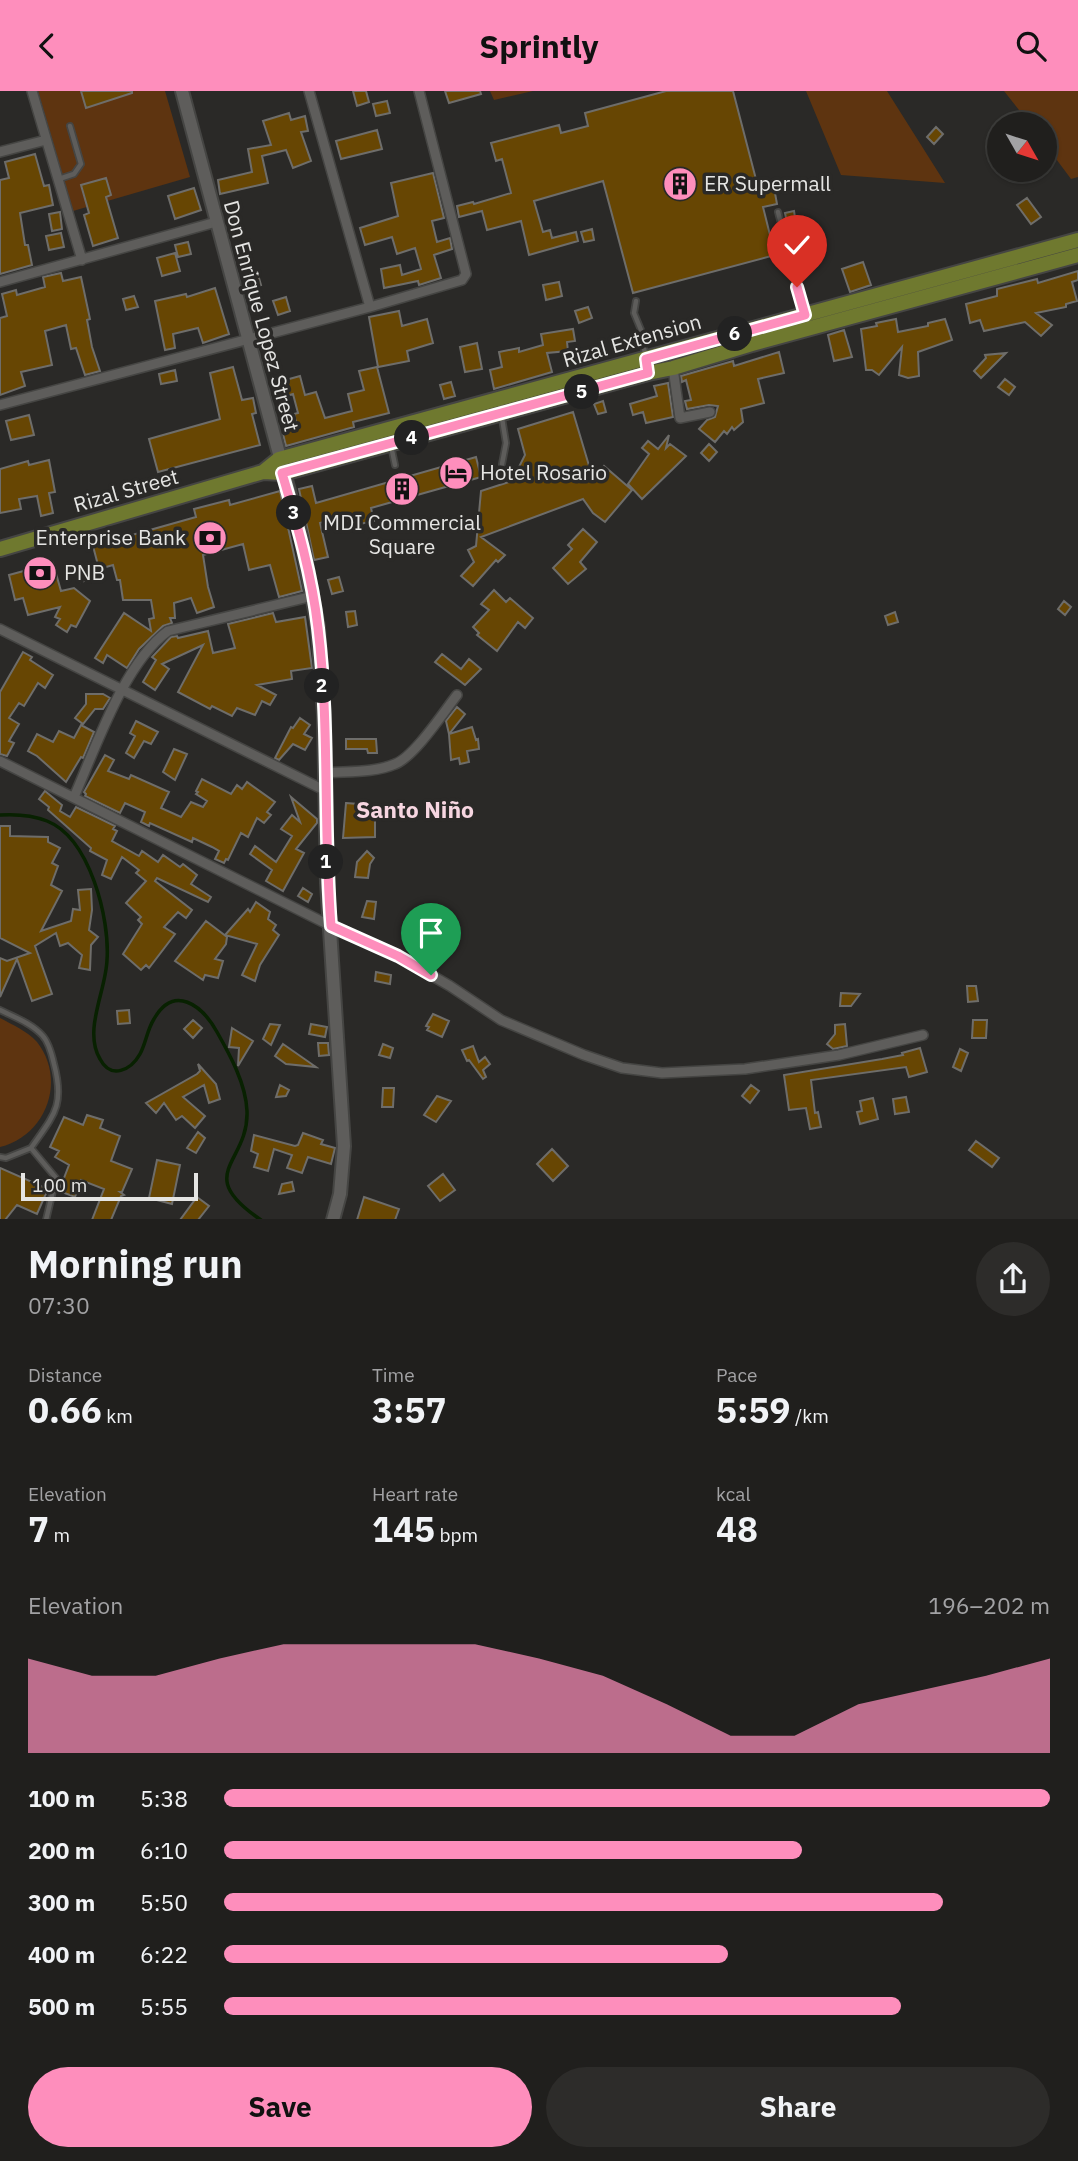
<!DOCTYPE html>
<meta charset="utf-8">
<style>
:root{--surface:#201f1d;--page:#2d2c2a;--text:#f1f3f6;--muted:#a2a2a4;--line:#3d3d3b;--accent:#fe8ebc}
body{margin:0;font-family:"IBM Plex Sans",sans-serif;background:var(--page);color:var(--text);height:100vh;display:flex;flex-direction:column;font-size:26px;white-space:nowrap}
*{box-sizing:border-box;margin:0}
p{font-size:23px;color:var(--muted)}
.icon{flex:none;width:38px;height:38px;fill:none;stroke:currentColor;stroke-width:2;stroke-linecap:round;stroke-linejoin:round}
.map{position:relative;height:1128px;overflow:hidden}
.side{display:flex;flex-direction:column;background:var(--surface);flex:1}
.side>*{flex:none}
.needle{width:46px;rotate:129deg}
.buttons{position:absolute;left:987px;top:21px;display:grid;gap:14px}
.buttons a{display:grid;place-items:center;width:70px;height:70px;border-radius:50%;background:var(--surface);box-shadow:0 2px 5px #0004,0 0 0 2px var(--line);font-size:35px}
.scale{position:absolute;left:21px;bottom:18px;width:177px;box-sizing:border-box;padding-left:7px;border:4px solid #e5e5e3;border-top:0;font-size:19px;line-height:24px;white-space:nowrap;color:#e5e5e3;-webkit-text-stroke:5px #2a2927;paint-order:stroke}
.pin{position:absolute;display:grid;place-items:center;width:60px;height:60px;color:#fff;margin:-72px -30px;border-radius:50% 50% 50% 0;rotate:-45deg;box-shadow:0 0 7px #0007}
.pin .icon{rotate:45deg}
.km{position:absolute;width:35px;height:35px;margin:-18px;border-radius:50%;background:#222;color:#fff;font-size:19px;line-height:35px;text-align:center}
.round{display:grid;place-items:center;flex:none;width:74px;height:74px;border-radius:37px;background:var(--page)}
.overview{display:flex;align-items:center;justify-content:space-between;height:119px;padding:0 28px}
h1{font-size:38px;font-weight:800;line-height:52px}
.stats{display:grid;grid-template-columns:repeat(3,1fr);gap:10px;height:119px;padding:7px 28px}
.stats div{display:grid;align-content:center}
.stats b{font-size:35px;font-weight:800}
.stats small{font-size:19px;font-weight:400}
.stats p{font-size:19px}
.chart{height:196px;padding:14px 28px}
.chart p{display:flex;justify-content:space-between}
.chart svg{width:100%;height:126px;margin-top:7px;fill:var(--accent);opacity:.7}
.action{display:flex;gap:14px;margin-top:auto;padding:14px 28px}
.action a{flex:1;height:80px;border-radius:42px;background:var(--accent);color:#111;font-size:28px;font-weight:800;line-height:80px;text-align:center}
.action a+a{background:var(--page);color:var(--text)}
ul{padding:0 28px;list-style:none;font-size:23px}
li{display:grid;grid-template-columns:112px 84px 1fr;align-items:center;height:52px}
li i{height:18px;border-radius:9px;background:var(--accent)}
header{display:flex;justify-content:space-between;align-items:center;height:91px;padding:0 28px;background:var(--accent);color:#111;font-size:32px;font-weight:800}
.map>svg:first-child{display:block}
</style>
<header><svg class="icon" aria-label="back" viewBox="0 0 24 24"><path d="M15 5l-7 7 7 7"/></svg>Sprintly<svg class="icon" aria-label="search" viewBox="0 0 24 24"><circle cx="10" cy="10" r="6"/><path d="M15 15l6 6"/></svg></header>
<div class="map">
<svg width="1078" height="1129" viewBox="0 0 1078 1129">
<rect width="100%" height="100%" fill="#2a2927"/>
<path fill="#5e3410" d="M38,0H165L190,86L73,120Z
M490,0H533L494,9Z
M806,0H887L945,92L841,84Z
M1004,0H1078V86L1071,88L1045,53V33H1030Z
M0,927C13,934 27,940 37,951C67,989 46,1045 0,1056Z"/>
<g fill="none" stroke-linecap="round" stroke-linejoin="round">
<path stroke="#082101" stroke-width="3.5" d="M0,724C16,723 32,724 47,730C90,747 110,828 107,869C106,900 83,939 100,968C111,989 131,979 140,963C146,952 147,939 154,928C174,893 202,914 217,941C230,964 246,993 247,1020C249,1073 192,1082 261,1129"/>
</g>
<path fill="#674603" stroke="#6e6d6a" stroke-width="2" d="M81,0H132V2L86,17Z
M353,0H366L369,11L357,15Z
M445,0H480L481,3L449,12Z
M666,0H733L758,96L771,92L775,102L777,113L763,116L775,164L633,202L603,90L534,110L543,141L550,139L552,147L576,141L578,150L529,164L521,130L487,139L482,120L459,126L457,115L473,111L474,113L511,102L502,68L496,70L491,52L559,34L561,42L588,35L585,22Z
M387,10L390,22L376,25L373,13Z
M289,22L291,29L305,25L308,40L301,41L311,70L293,77L286,59L262,65L268,92L220,103L218,89L252,81L248,58L271,54L263,30Z
M936,36L943,43L934,53L927,46Z
M377,39L382,58L341,68L336,50Z
M35,63L44,95L49,94L53,114L20,122L25,154H28L32,174L0,183V89L9,87L5,71Z
M433,82L444,127L432,130L437,151L450,147L452,158L434,164L441,187L419,194L418,190L384,197L381,178L400,174L402,184L421,178L415,157L397,163L392,146L365,154L360,137L398,125L391,92Z
M106,87L111,104L106,106L118,147L93,155L84,124L89,122L81,94Z
M194,97L201,119L175,128L168,105Z
M1027,107L1041,126L1031,133L1017,114Z
M794,120L797,139L789,141L785,122Z
M60,121L62,138L52,140L49,123Z
M592,138L594,149L584,151L581,141Z
M61,142L64,156L49,159L46,145Z
M188,151L191,163L178,166L175,154Z
M175,162L180,180L162,185L157,167Z
M863,171L871,194L850,201L842,178Z
M257,180L261,194L249,198L245,184Z
M1078,180V189L1072,191L1077,210L1066,213V216L1036,222L1052,234L1041,245L1025,231L984,240L980,229L970,232L966,213L997,205V198L1037,188L1038,192Z
M61,182L63,190L81,186L90,228L87,229L92,256L100,280L85,284L76,257L71,258L66,234L45,240L52,274L21,281L25,295L0,304V227L7,225L2,203L16,199L17,204L45,196L43,186Z
M559,191L562,205L546,209L543,194Z
M215,197L229,243L203,252L198,237L173,243L175,257L165,259L155,210L186,203L187,206Z
M134,205L138,216L126,219L123,208Z
M286,206L290,220L278,224L273,210Z
M588,216L592,227L579,232L575,220Z
M399,220L402,235L427,228L433,252L407,260L409,270L378,276L369,226Z
M896,228L898,241L928,235V232L945,228L952,249L918,261L919,285L908,287L899,284L902,256L879,284L872,279H866L861,238L877,235L876,232Z
M573,238L575,250L567,251L568,260L547,262L552,281L494,298L490,279L502,276L499,261L519,257V261L543,254L541,243Z
M844,239L852,266L834,270L828,244Z
M477,252L482,278L465,281L460,256Z
M779,261L784,282L758,288L764,312L741,318L743,331L734,339L732,336L727,343L724,340L715,351L699,338L707,329L715,326L718,315L709,314L687,318L685,310L691,309L686,289L682,291L681,285L733,270L734,275Z
M1006,262L981,287L974,280L986,267L985,264Z
M233,276L242,309L253,307L256,322L252,323L260,354L158,381L149,348L220,328L210,282Z
M377,276L389,322L353,331L354,336L286,355L282,339L297,335L294,323L298,322L293,303L286,305L282,290L300,285L305,304L316,301L325,327L352,320L348,303L364,299L359,280Z
M175,279L177,290L161,293L159,283Z
M1005,288L1015,296L1009,304L998,296Z
M451,291L455,305L444,308L440,294Z
M668,292L673,326L646,332L643,321L633,324L630,313L657,305L654,295Z
M603,310L606,321L598,323L594,313Z
M573,321L593,388L604,375L632,399L605,431L593,422L583,408L481,446L505,464L498,471L496,469L473,495L461,485L474,471L468,459L476,455L481,400L512,390L525,364L518,338Z
M29,324L34,344L11,349L6,330Z
M669,344L666,357L670,353L686,365L642,408L628,393L649,363L642,357L648,350L658,358Z
M709,353L717,361L709,370L701,362Z
M476,366L481,386L371,417L374,430L350,435L347,424L320,432L328,466L314,469L299,398L312,395L316,412Z
M49,369L55,401L49,402L53,422L41,425L37,405L19,408L21,418L0,422V378L28,370L29,374Z
M280,400L302,500L279,506L270,474L249,479L243,453L203,464L208,496L214,516L197,522L191,507L174,512L175,527H170L172,532L163,535L139,558L127,577L107,564L103,572L95,567L124,522L151,540L149,528L154,527L151,509H123L120,489H117L113,474L99,478L93,455L196,426L194,418L229,409L230,414Z
M583,438L597,451L580,471L586,478L568,493L553,477L572,458L568,454Z
M53,472L61,500L74,497L90,510L76,536L71,534L67,541L56,534L60,528L55,526L60,516L28,524L23,507L15,509L9,484Z
M89,479L91,488L81,491L79,482Z
M339,486L343,500L332,503L328,489Z
M494,499L506,511L510,507L533,527L525,537L518,531L497,560L477,544L479,542L473,536L489,519L481,513Z
M1064,510L1071,516L1065,524L1058,518Z
M355,520L357,534L348,536L346,521Z
M895,521L898,531L888,534L885,525Z
M273,522L276,531L305,526L312,577L291,580L292,588L257,594L276,604L270,614L262,610L255,624L237,617L232,625L212,615L210,618L178,601L203,554L162,573L169,578L155,599L143,591L156,569L152,566L171,546L177,545L178,547L208,540L213,562L235,557L228,533Z
M23,561L32,566L30,569L53,584L45,597L38,592L24,615L19,612L9,627L19,633L9,650L14,652L7,665L0,663V601Z
M442,563L461,578L469,568L481,578L465,594L435,571Z
M86,603H103L110,607L103,618H95L83,633L75,627L86,613Z
M457,616L465,623L449,643L446,630Z
M300,627L310,634L304,643L312,647L305,659L293,653L279,669L275,667L291,636L293,637Z
M136,630L158,641L151,653L144,650L134,667L126,662L135,645L130,642Z
M81,634L94,641L83,667L81,666L66,691L37,665L28,660L37,643L53,651L59,640L74,647Z
M472,636L476,649L478,648L479,658L467,660L469,671L460,673L459,667L451,669L449,643Z
M346,648H376L377,662H368L367,658H346Z
M174,658L187,663L175,689L163,681Z
M105,664L114,669L108,680L129,688L131,684L169,701L161,717L181,726L191,711L203,716L207,710L196,703L198,701L196,700L202,688L231,703L237,694L242,698L247,691L275,711L267,721L271,724L264,732L257,727L248,746L241,742L228,769L226,768L224,772L215,768L219,760L212,756L193,747L192,751L150,732L149,735L141,731L145,721L125,712L120,722L85,705L86,703L84,701Z
M45,700L62,714L60,720L70,726L76,716L115,735L113,738L117,740L112,750L139,765L142,760L158,771L163,764L180,776L183,773L197,784L191,793L211,806L208,811L157,787L155,790L192,819L186,827L178,821L164,836L175,843L149,877L146,874L141,879L123,863L142,833L138,829L141,826L126,812L146,790L136,782L139,779L122,766L111,788L102,784L107,769L90,760L91,757L48,719L49,716L39,708Z
M291,706L317,728V732L296,758L304,762L283,800L266,790L272,779L250,763L255,755L276,771L292,745L281,738L292,724L300,731Z
M346,712L358,713L357,727H375V746L343,747Z
M0,735H10V745L48,746V751L60,757L52,772L58,775L51,794L62,800L41,840L71,830L73,818L80,819L78,799L91,798L92,819L89,839L98,846L91,854L90,879L79,877L82,864L68,852L60,855L56,842L35,855L52,903L32,910L17,868L0,906V867L7,870L30,862L0,847Z
M367,760L374,767L370,773L368,787L355,786L357,771Z
M303,797L312,803L308,811L298,805Z
M367,810L376,811L374,828L362,826Z
M256,811L270,821L268,828L276,834L273,839L279,844L260,874L255,890L242,884L257,853L225,844L248,818L250,821Z
M410,825L425,827L423,837L408,835Z
M206,830L227,846L226,853L215,868L223,870L218,887L205,884L203,889L175,870Z
M376,881L391,884L390,893L375,890Z
M967,895H976L978,910L968,911Z
M841,902L860,903L851,915H840Z
M129,919L130,932L118,933L117,920Z
M433,923L449,930L442,946L427,939L429,936L426,935Z
M193,929L202,937L193,947L184,938Z
M973,929H987L986,947H972Z
M270,933L280,934L271,954L263,948Z
M311,933L327,936L325,946L309,943Z
M845,933L847,955L833,958L827,953L835,943V934Z
M232,937L253,950L238,975L239,957L229,956Z
M318,952H328L329,964L319,965Z
M283,953L316,976L286,973L275,965Z
M383,953L393,957L390,967L379,964Z
M473,955L479,971L485,966L490,973L483,979L486,986L483,988L469,969L467,970L462,959Z
M920,957L927,981L909,986L906,976L811,989L815,1022L818,1021L821,1036L810,1038L806,1017L789,1019L784,984L882,968L903,964L902,962Z
M960,958L968,962L961,980L953,976Z
M198,973L216,993L220,1008L209,1012L204,994L183,1006L205,1025L195,1037L182,1025L176,1029L164,1012L156,1022L146,1012L197,983L200,980Z
M280,994L289,999L286,1005L276,1006Z
M751,994L759,1000L750,1012L742,1005Z
M383,997H394L393,1016H382Z
M437,1005L451,1010L436,1031L424,1024Z
M906,1006L909,1021L895,1023L893,1008Z
M873,1007L878,1028L860,1033L857,1021L862,1020L860,1010Z
M87,1024L103,1029L100,1037L120,1045L111,1070L132,1078L122,1101H120L124,1104L121,1105L111,1129H92L104,1098L81,1089L75,1106L59,1100L69,1074L55,1066L59,1060L50,1056L64,1026L83,1034Z
M198,1041L205,1047L196,1062L187,1057Z
M303,1042L323,1049L321,1053L335,1057L331,1073L308,1066L302,1082L287,1077L292,1064L274,1058L268,1080L254,1076L258,1063L251,1060L254,1044L295,1055L298,1054Z
M976,1050L999,1067L992,1076L969,1059Z
M552,1058L568,1075L553,1090L537,1073Z
M157,1069L180,1074L172,1113L149,1107Z
M0,1077L48,1098L37,1123L17,1114L5,1129H0Z
M443,1083L455,1099L440,1110L428,1095Z
M292,1091L294,1100L279,1103L282,1093Z
M197,1106L209,1115L198,1129H180Z
M364,1106L399,1118L395,1129H357Z"/>
<g fill="none" stroke-linecap="round" stroke-linejoin="round">
<g stroke="#454543" stroke-width="8">
<path id="lane" d="M59,88L74,83L81,73L70,35
M778,121L804,222
M636,210L634,222L641,239L648,281
M499,309L506,352L502,373
M391,355L395,374
M0,919C14,926 31,932 42,944C49,951 52,964 54,973C65,1015 54,1024 31,1057
M0,1066L6,1067L31,1057L56,1087L46,1129"/>
</g>
<g stroke="#454543" stroke-width="12">
<path id="street" d="M32,0L82,169
M309,0L370,216
M0,61L46,49
M0,191L216,131
M673,277L680,327L710,321
M0,314L370,216L462,189L466,183L419,0
M0,538L324,699
M0,670L331,835L398,865L450,895L501,929L584,964L622,977L662,982L745,978L839,964L923,944
M324,682C347,680 374,682 395,673C414,666 443,622 457,604
M74,706C96,656 124,572 168,540L313,505"/>
</g>
<g stroke="#454543" stroke-width="16">
<path id="secondary" d="M182,0L301,445L318,536L324,624L327,792L344,1055L340,1103L333,1129"/>
</g>
<g stroke="#454543" stroke-width="18">
<path id="primary" d="M263,381L279,368L1078,149
M0,458L263,381L283,382L648,282L673,277L752,253L1078,164"/>
</g>
<use href="#lane" stroke="#5e5d5b" stroke-width="4.5"/>
<use href="#street" stroke="#5e5d5b" stroke-width="9"/>
<use href="#secondary" stroke="#5e5d5b" stroke-width="12"/>
<use href="#primary" stroke="#6f792f" stroke-width="14"/>
</g>
<g fill="none" stroke-linecap="round" stroke-linejoin="round">
<g stroke="#fff" stroke-width="14">
<path id="route" d="M431,884L398,865L331,835C323,737 330,635 318,537C312,484 297,433 282,382L648,282L646,268L805,224L797,196"/>
</g>
<use href="#route" stroke="#fe8ebc" stroke-width="9"/>
</g>
<defs>
<g id="building-disc" transform="scale(1.75)"><circle r="9.5" fill="#fe8ebc" stroke="#2a2927"/><path d="M-4-6H4V6H1V3H-1V6H-4ZM-2.5-4.3h1.7v1.8h-1.7ZM.8-4.3h1.7v1.8H.8ZM-2.5-1h1.7V.8h-1.7ZM.8-1h1.7V.8H.8Z" fill="#111"/></g>
<g id="hotel-disc" transform="scale(1.75)"><circle r="9.5" fill="#fe8ebc" stroke="#2a2927"/><path d="M-6-4.5h1.5V1H6V5H4.5V3h-9V5H-6ZM-4 0a1.8 1.8 0 1 1 3.6 0ZM.5 0V-2.5h3Q6-2.5 6 0Z" fill="#111"/></g>
<g id="bank-disc" transform="scale(1.75)"><circle r="9.5" fill="#fe8ebc" stroke="#2a2927"/><path d="M-6-4H6V4H-6ZM0-2.3a2.3 2.3 0 1 0 0 4.6a2.3 2.3 0 1 0 0-4.6Z" fill="#111"/></g>
</defs>
<g fill-rule="evenodd">
<use href="#building-disc" x="680" y="93"/>
<use href="#hotel-disc" x="456" y="382"/>
<use href="#building-disc" x="402" y="398"/>
<use href="#bank-disc" x="210" y="447"/>
<use href="#bank-disc" x="40" y="482"/>
</g>
<g text-anchor="middle" stroke-width="7" stroke-linejoin="round" paint-order="stroke">
<g font-size="21" fill="#e5e5e3" stroke="#2a2927" text-anchor="start">
<text x="704" y="100">ER Supermall</text>
<text x="480" y="389">Hotel Rosario</text>
<text x="402" y="439" text-anchor="middle">MDI Commercial<tspan x="402" dy="24">Square</tspan></text>
<text x="186" y="454" text-anchor="end">Enterprise Bank</text>
<text x="64" y="489">PNB</text>
</g>
<g font-size="21" fill="#e5e5e3" stroke="#2a2927">
<text transform="translate(261 225) rotate(75)" y="7">Don Enrique Lopez Street</text>
<text transform="translate(632 250) rotate(-16)" y="7">Rizal Extension</text>
<text transform="translate(126 400) rotate(-16)" y="7">Rizal Street</text>
</g>
<g font-size="23" font-weight="bold" fill="#f7d6e1" stroke="#2a2927">
<text x="415" y="727">Santo Niño</text>
</g>
</g>
</svg>
<div class="buttons">
<a><svg class="needle" viewBox="-14 -14 28 28"><path d="M0-13l5 13h-10z" fill="#e53935"/><path d="M0 13l5-13h-10z" fill="#a2a2a4"/></svg></a>
</div>
<div class="scale">100 m</div>
<div class="pin" style="left:431px;top:884px;background:#1e9e55"><svg class="icon" aria-label="arrive" viewBox="0 0 24 24"><path d="M6 21V4h12l-3 4 3 4H6"/></svg></div>
<div class="pin" style="left:797px;top:196px;background:#d93025"><svg class="icon" aria-label="check" viewBox="0 0 24 24"><path d="M5 12l5 5 9-10"/></svg></div>
<b class="km" style="left:326px;top:771px">1</b>
<b class="km" style="left:322px;top:595px">2</b>
<b class="km" style="left:294px;top:422px">3</b>
<b class="km" style="left:412px;top:347px">4</b>
<b class="km" style="left:582px;top:301px">5</b>
<b class="km" style="left:735px;top:243px">6</b>
</div>
<section class="side">
<div class="overview"><div><h1>Morning run</h1><p>07:30</p></div><a class="round"><svg class="icon" aria-label="share" viewBox="0 0 24 24"><path d="M12 15V3M7 8l5-5 5 5M5 13v7h14v-7"/></svg></a></div>
<div class="stats">
<div><p>Distance</p><b>0.66<small> km</small></b></div>
<div><p>Time</p><b>3:57</b></div>
<div><p>Pace</p><b>5:59<small> /km</small></b></div>
</div>
<div class="stats">
<div><p>Elevation</p><b>7<small> m</small></b></div>
<div><p>Heart rate</p><b>145<small> bpm</small></b></div>
<div><p>kcal</p><b>48</b></div>
</div>
<div class="chart"><p><span>Elevation</span>196–202 m</p>
<svg viewBox="0 0 160 44" preserveAspectRatio="none"><path d="M0 44V11L10 17L20 17L30 11L40 6L50 6L60 6L70 6L80 11L90 17L100 27L110 38L120 38L130 27L140 22L150 17L160 11V44z"/></svg>
</div>
<ul>
<li><b>100 m</b>5:38<i style="width:100%"></i></li>
<li><b>200 m</b>6:10<i style="width:70%"></i></li>
<li><b>300 m</b>5:50<i style="width:87%"></i></li>
<li><b>400 m</b>6:22<i style="width:61%"></i></li>
<li><b>500 m</b>5:55<i style="width:82%"></i></li>
</ul>
<div class="action"><a>Save</a><a>Share</a></div>
</section>
